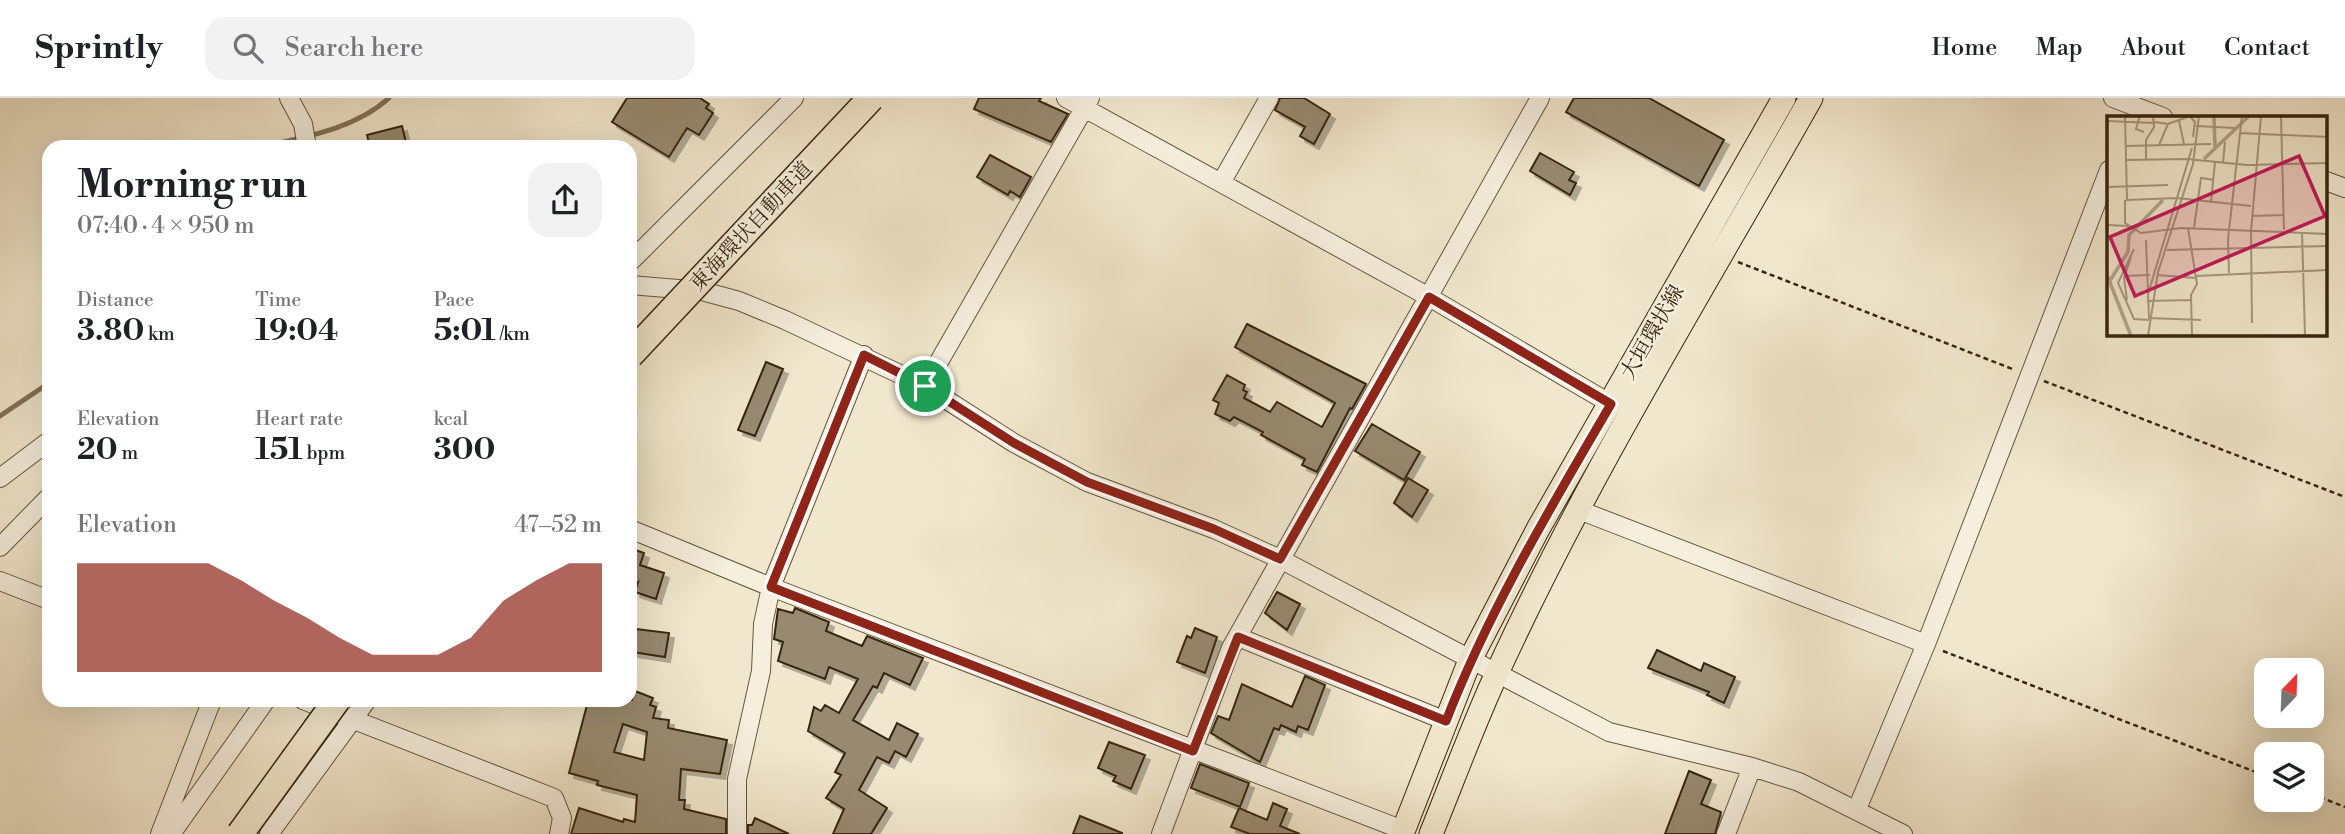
<!DOCTYPE html>
<meta charset="utf-8">
<style>
:root{--surface:#fff;--page:#f2f2f2;--text:#202124;--muted:#757577;--line:#e0e0e0;--accent:#8f2418}
body{margin:0;font-family:"Libre Bodoni","Noto Serif JP",serif;background:var(--page);color:var(--text);height:100vh;display:flex;flex-direction:column;font-size:26px;white-space:nowrap}
*{box-sizing:border-box;margin:0}
p{font-size:23px;color:var(--muted)}
.icon{flex:none;width:38px;height:38px;fill:none;stroke:currentColor;stroke-width:2;stroke-linecap:round;stroke-linejoin:round}
.map{position:relative;flex:1;overflow:hidden}
.drawer{position:absolute;left:42px;top:42px;width:595px;height:567px;display:flex;flex-direction:column;background:var(--surface);border-radius:21px;box-shadow:0 7px 28px #0002}
.drawer>*{flex:none}
.needle{width:46px;rotate:23deg}
.buttons{position:absolute;left:2254px;top:560px;display:grid;gap:14px}
.buttons a{display:grid;place-items:center;width:70px;height:70px;border-radius:14px;background:var(--surface);box-shadow:0 7px 28px #0002;font-size:35px}
.pin{position:absolute;display:grid;place-items:center;width:60px;height:60px;color:#fff;margin:-30px;border:4px solid #fff;border-radius:50%;box-shadow:0 2px 7px #0007}
.round{display:grid;place-items:center;flex:none;width:74px;height:74px;border-radius:21px;background:var(--page)}
.overview{display:flex;align-items:center;justify-content:space-between;height:119px;padding:0 35px}
h1{font-size:38px;font-weight:700;line-height:52px}
.metrics{display:grid;grid-template-columns:repeat(3,1fr);gap:10px;height:119px;padding:7px 35px}
.metrics div{display:grid;align-content:center}
.metrics b{font-size:30px;font-weight:700}
.metrics small{font-size:19px;font-weight:400}
.metrics p{font-size:19px}
.chart{height:196px;padding:14px 35px}
.chart p{display:flex;justify-content:space-between}
.chart svg{width:100%;height:126px;margin-top:7px;fill:var(--accent);opacity:.7}
header{display:flex;align-items:center;gap:42px;box-sizing:border-box;height:98px;padding:0 35px;background:var(--surface);border-bottom:2px solid var(--line)}
header strong{font-size:33px}
nav{display:flex;gap:38px;margin-inline-start:auto;font-size:24px}
.search{width:490px;height:63px;background:var(--page);display:flex;align-items:center;gap:18px;box-sizing:border-box;padding:0 24px;border-radius:21px;color:var(--muted);font-size:26px}
.map>svg:first-child{display:block}
</style>
<header>
<strong>Sprintly</strong>
<div class="search"><svg class="icon" aria-label="search" viewBox="0 0 24 24"><circle cx="10" cy="10" r="6"/><path d="M15 15l6 6"/></svg>Search here</div>
<nav><a>Home</a><a>Map</a><a>About</a><a>Contact</a></nav>
</header>
<div class="map">
<svg width="2345" height="736" viewBox="0 0 2345 736">
<defs>
<filter id="shadow"><feDropShadow dx="5" dy="5" stdDeviation="0" flood-color="#0004"/></filter>
</defs>
<rect width="100%" height="100%" fill="#f1e7cc"/>
<filter id="stains"><feTurbulence type="fractalNoise" baseFrequency=".00286" numOctaves="4"/><feColorMatrix values="0 0 0 0 .2 0 0 0 0 .09 0 0 0 0 .02 0 0 0 .5 -.17"/></filter>
<radialGradient id="worn" r=".72"><stop offset=".6" stop-color="#630" stop-opacity="0"/><stop offset="1" stop-color="#630" stop-opacity=".3"/></radialGradient>
<g fill="none" stroke-linecap="round" stroke-linejoin="round">
<path stroke="#807258" stroke-width="5" d="M261,49C305,39 355,31 389,0
M0,318L49,285"/>
</g>
<path fill="#978a70" stroke="#36250c" stroke-width="2" fill-rule="evenodd" filter="url(#shadow)" d="M627,0H700L709,6L706,10L713,15L699,37L687,30L669,59L612,24Z
M979,0H1041L1039,3L1068,16L1051,44L974,11Z
M1280,0H1304L1330,16L1314,46L1300,38L1305,29L1275,12Z
M1574,0H1649L1724,42L1699,88L1566,14Z
M402,28L407,49H370L367,37Z
M1540,55L1574,74L1569,82L1576,85L1570,97L1530,73Z
M990,57L1031,79L1020,99L1010,93L1008,97L977,79Z
M1247,226L1366,286L1352,311L1350,310L1317,374L1302,367L1305,361L1261,337L1263,334L1234,319L1230,323L1215,316L1219,305L1213,302L1227,277L1245,287L1243,292L1247,294L1244,300L1270,314L1277,304L1322,329L1335,305L1235,249Z
M766,264L783,271L755,338L738,332Z
M1372,326L1420,354L1404,382L1355,353Z
M1408,380L1428,392L1412,419L1394,405Z
M630,450L644,455L640,467L664,475L656,501L635,494L638,484L630,490Z
M1277,494L1300,506L1287,532L1265,515Z
M795,510L829,524L826,533L862,548L867,538L923,560L910,587L884,575L877,590L873,588L853,622L889,642L897,625L918,636L906,659L895,653L889,665L877,659L859,692L887,710L871,736H833L844,711L826,700L841,677L835,674L845,655L808,633L814,609L821,613L825,607L839,615L858,581L829,569L825,581L778,563L783,544L774,541L778,511L793,515Z
M1195,530L1217,539L1205,575L1177,564L1187,538L1191,540Z
M636,531L669,535L665,559L632,554Z
M1657,552L1701,573L1704,565L1735,579L1724,605L1707,597L1709,594L1648,570Z
M1305,578L1325,587L1308,632L1298,628L1296,634L1281,627L1279,632L1274,630L1260,664L1211,635L1218,618L1229,622L1242,586L1292,609Z
M635,593L653,600L650,607L656,609L653,620L669,622L668,630L727,642L720,676L681,671L679,702H685L684,711L726,721V736H571L579,710L623,724L624,721L635,724L637,697L597,687L598,683L569,675L587,607L591,602H632ZM623,626L647,634L644,662L614,654Z
M1109,644L1145,657L1131,691L1113,683L1116,678L1098,670Z
M1200,666L1249,685L1240,709L1191,690Z
M1689,673L1711,682L1701,706L1721,714L1715,736H1665Z
M1273,705L1287,711L1280,728L1300,736H1250L1231,729L1239,710L1267,722Z
M1080,718L1122,735V736H1073Z
M755,720L789,736H748V727H752Z"/>
<g fill="none" stroke-linecap="round" stroke-linejoin="round">
<g stroke="#65563c" stroke-width="20">
<path id="minor" d="M289,0L303,26L307,49
M1066,0L1429,199L1611,306
M2113,0L2163,19
M2326,83L2345,90
M1221,85L1269,0
M630,164L794,0
M630,187L702,193L739,203L785,222L925,288L1014,345L1087,384L1214,431L1280,461L1609,634L1752,669L1799,684L1903,736
M925,288L1090,0
M0,380L49,343
M1579,412L1926,546
M630,431L771,489L1403,732
M0,449L49,399
M0,483L49,502
M1238,539L1446,623
M303,602L554,700L562,720L559,736
M1857,711L1926,546L2109,72
M160,736L212,602
M171,736L266,602
M269,736L367,602
M737,736V681L761,573L763,526L771,489L864,257
M1161,736L1231,550L1540,0
M1726,736L1752,669"/>
</g>
<g stroke="#36250c" stroke-width="25">
<path id="major" d="M1402,736L1470,562L1538,431L1784,0
M1431,736C1453,682 1473,627 1497,575C1588,376 1704,190 1811,0"/>
</g>
<path stroke="#36250c" stroke-width="2.5" stroke-dasharray="5 3.5" stroke-linecap="butt" d="M1738,164L2015,272
M2044,283L2345,399
M1943,553L2266,678
M2312,696L2345,709"/>
<use href="#minor" stroke="#f6efde" stroke-width="18"/>
<use href="#major" stroke="#f1e7cc" stroke-width="23"/>
<g stroke="#36250c" stroke-width="29" stroke-linecap="butt">
<path id="highway-bridge" d="M630,257L871,0
M240,736L337,602"/>
</g>
<use href="#highway-bridge" stroke="#f1e7cc" stroke-width="26"/>
</g>
<g fill="none" stroke-linecap="round" stroke-linejoin="round">
<g stroke="#fff" stroke-width="14">
<path id="route" d="M1429,199L1611,306C1551,409 1489,512 1446,623L1238,539L1193,653L771,489L864,257L925,288L1014,345L1087,384L1214,431L1280,461Z"/>
</g>
<use href="#route" stroke="#8f2418" stroke-width="9"/>
</g>
<g text-anchor="middle" stroke-width="5" stroke-linejoin="round" paint-order="stroke">
<g font-size="21" fill="#36250c" stroke="#f6efde">
<text transform="translate(751 128) rotate(-47)" y="7">東海環状自動車道</text>
<text transform="translate(1652 234) rotate(-60)" y="7">大垣環状線</text>
</g>
</g>
<g transform="translate(2107 18)">
<rect width="220" height="220" fill="#f1e7cc"/>
<path fill="none" stroke="#b1a58b" stroke-width="3.5" d="M107,0L108,31M97,43L142,0M0,159L24,220M2,166L21,136L22,119L56,84"/>
<path fill="none" stroke="#a6997f" stroke-width="2" d="M18,0L20,84L70,82L144,90M33,0L29,13L37,16M83,0L88,6L86,21M174,0L177,114M0,5L47,7M72,5L77,28M47,6L61,8L83,0M89,10L127,12M133,17L221,21M52,29L61,8M19,30L104,28M19,44L80,43L140,49L221,47M39,44V24L47,11L46,0M116,47L118,26M0,71L61,69M18,84V107L34,117L74,112L221,118M104,86L108,46M145,100L177,99M0,109L21,110M81,112L90,168L84,179L85,220M87,112L94,62L107,64M195,116L198,220M39,124L42,202L94,204M144,132L221,130M27,133L11,167L27,203L42,204M60,134L141,132M122,157L121,123L135,0M50,159L89,162M17,160L43,159M89,160L221,154M41,178L85,32M20,184L17,162L24,141M40,185L84,184M145,207L144,116L154,0M41,220L51,156L86,48L92,0"/>
<path fill="#c2185b" fill-opacity="0.15" stroke="#c2185b" stroke-width="3.5" d="M192,40L218,100L28,180L3,121Z"/>
<rect width="220" height="220" fill="none" stroke="#36250c" stroke-width="3.5"/>
</g>
<rect width="100%" height="100%" filter="url(#stains)"/>
<rect width="100%" height="100%" fill="url(#worn)"/>
</svg>
<div class="buttons">
<a><svg class="needle" viewBox="-14 -14 28 28"><path d="M0-13l5 13h-10z" fill="#e53935"/><path d="M0 13l5-13h-10z" fill="#757577"/></svg></a>
<a><svg class="icon" aria-label="layers" viewBox="0 0 24 24"><path d="M12 4l9 5-9 5-9-5zM3 14l9 5 9-5"/></svg></a>
</div>
<div class="pin" style="left:925px;top:288px;background:#1e9e55"><svg class="icon" aria-label="arrive" viewBox="0 0 24 24"><path d="M6 21V4h12l-3 4 3 4H6"/></svg></div>
<section class="drawer">
<div class="overview"><div><h1>Morning run</h1><p>07:40 · 4 × 950 m</p></div><a class="round"><svg class="icon" aria-label="share" viewBox="0 0 24 24"><path d="M12 15V3M7 8l5-5 5 5M5 13v7h14v-7"/></svg></a></div>
<div class="metrics">
<div><p>Distance</p><b>3.80<small> km</small></b></div>
<div><p>Time</p><b>19:04</b></div>
<div><p>Pace</p><b>5:01<small> /km</small></b></div>
</div>
<div class="metrics">
<div><p>Elevation</p><b>20<small> m</small></b></div>
<div><p>Heart rate</p><b>151<small> bpm</small></b></div>
<div><p>kcal</p><b>300</b></div>
</div>
<div class="chart"><p><span>Elevation</span>47–52 m</p>
<svg viewBox="0 0 160 44" preserveAspectRatio="none"><path d="M0 44V6L10 6L20 6L30 6L40 6L50 12L60 19L70 25L80 32L90 38L100 38L110 38L120 32L130 19L140 12L150 6L160 6V44z"/></svg>
</div>
</section>
</div>
